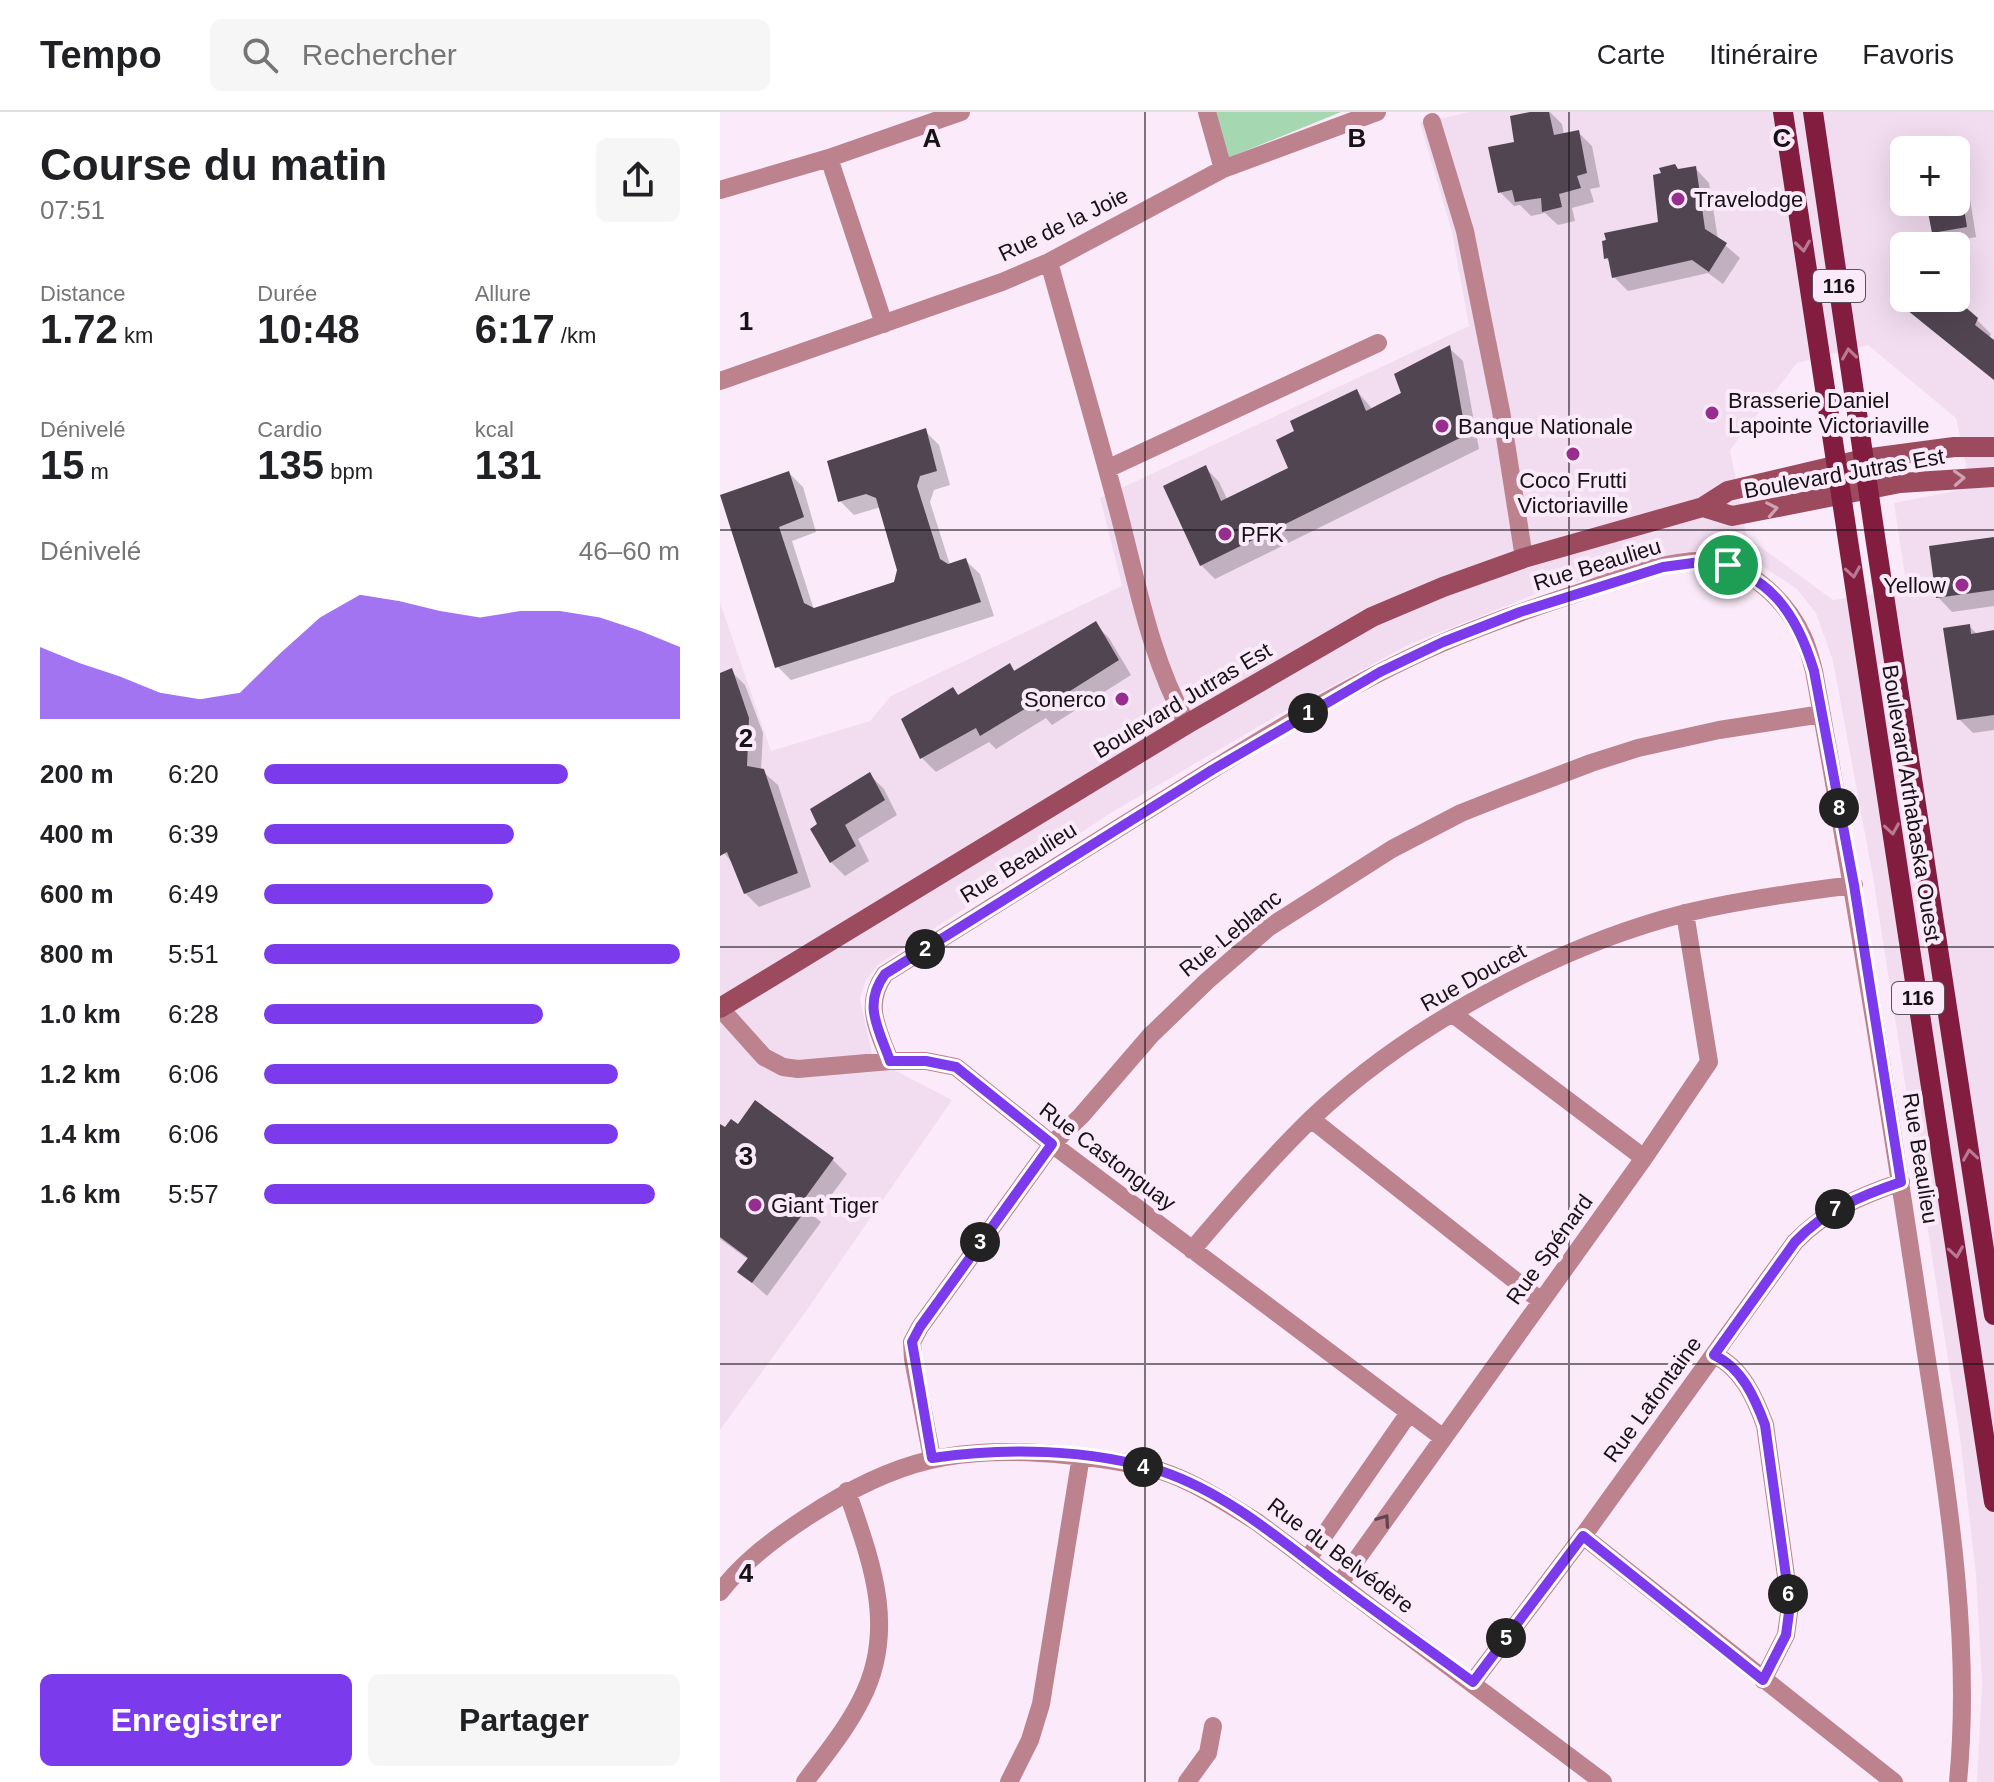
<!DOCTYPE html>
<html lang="fr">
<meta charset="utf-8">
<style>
:root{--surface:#fff;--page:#f6f6f6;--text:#202124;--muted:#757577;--line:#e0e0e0;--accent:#7c3aed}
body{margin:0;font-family:Helvetica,sans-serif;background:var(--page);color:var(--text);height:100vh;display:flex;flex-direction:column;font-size:30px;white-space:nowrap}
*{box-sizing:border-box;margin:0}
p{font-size:26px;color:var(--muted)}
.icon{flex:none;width:44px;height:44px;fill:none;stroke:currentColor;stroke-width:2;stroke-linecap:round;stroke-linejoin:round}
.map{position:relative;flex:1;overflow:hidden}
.panel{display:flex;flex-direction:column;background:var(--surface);width:720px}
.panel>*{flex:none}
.controls{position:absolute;left:1170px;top:24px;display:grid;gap:16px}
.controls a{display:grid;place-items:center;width:80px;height:80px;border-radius:12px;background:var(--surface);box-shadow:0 8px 32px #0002;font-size:40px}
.pin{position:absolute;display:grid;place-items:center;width:68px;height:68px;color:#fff;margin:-34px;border:4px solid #fff;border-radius:50%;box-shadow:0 2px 8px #0007}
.km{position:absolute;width:40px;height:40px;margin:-20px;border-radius:50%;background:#222;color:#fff;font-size:22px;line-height:40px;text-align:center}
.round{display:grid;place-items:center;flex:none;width:84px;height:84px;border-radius:12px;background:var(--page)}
.headline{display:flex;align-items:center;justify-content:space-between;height:136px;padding:0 40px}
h1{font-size:44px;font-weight:700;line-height:60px}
.figures{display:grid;grid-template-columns:repeat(3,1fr);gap:12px;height:136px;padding:8px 40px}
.figures div{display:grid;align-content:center}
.figures b{font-size:40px;font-weight:700}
.figures small{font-size:22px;font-weight:400}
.figures p{font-size:22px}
.chart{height:224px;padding:16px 40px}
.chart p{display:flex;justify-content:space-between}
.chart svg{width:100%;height:144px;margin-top:8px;fill:var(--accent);opacity:.7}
.button{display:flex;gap:16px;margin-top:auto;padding:16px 40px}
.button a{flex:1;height:92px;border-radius:12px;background:var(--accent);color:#fff;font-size:32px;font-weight:700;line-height:92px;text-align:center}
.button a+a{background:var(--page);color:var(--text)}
ul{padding:0 40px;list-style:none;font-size:26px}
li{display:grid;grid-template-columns:128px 96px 1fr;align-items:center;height:60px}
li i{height:20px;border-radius:10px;background:var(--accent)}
header{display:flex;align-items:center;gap:48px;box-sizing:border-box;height:112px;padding:0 40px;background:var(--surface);border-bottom:2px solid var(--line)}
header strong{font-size:38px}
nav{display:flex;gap:44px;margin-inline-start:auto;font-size:28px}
.search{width:560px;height:72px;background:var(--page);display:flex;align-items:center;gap:20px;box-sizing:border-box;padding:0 28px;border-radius:12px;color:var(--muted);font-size:30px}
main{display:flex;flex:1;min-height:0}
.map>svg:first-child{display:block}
</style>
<header>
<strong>Tempo</strong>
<div class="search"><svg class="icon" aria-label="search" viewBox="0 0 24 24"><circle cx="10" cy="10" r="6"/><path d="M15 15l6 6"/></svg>Rechercher</div>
<nav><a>Carte</a><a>Itinéraire</a><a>Favoris</a></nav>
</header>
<main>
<section class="panel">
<div class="headline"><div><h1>Course du matin</h1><p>07:51</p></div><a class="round"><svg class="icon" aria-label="share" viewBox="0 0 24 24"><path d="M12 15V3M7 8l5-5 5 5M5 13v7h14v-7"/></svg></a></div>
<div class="figures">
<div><p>Distance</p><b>1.72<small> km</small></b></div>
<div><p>Durée</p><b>10:48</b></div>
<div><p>Allure</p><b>6:17<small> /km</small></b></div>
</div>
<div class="figures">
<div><p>Dénivelé</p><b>15<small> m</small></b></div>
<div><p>Cardio</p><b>135<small> bpm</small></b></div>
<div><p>kcal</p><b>131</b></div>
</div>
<div class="chart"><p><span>Dénivelé</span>46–60 m</p>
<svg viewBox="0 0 160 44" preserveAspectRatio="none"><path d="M0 44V22L10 27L20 31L30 36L40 38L50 36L60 24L70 13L80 6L90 8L100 11L110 13L120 11L130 11L140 13L150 17L160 22V44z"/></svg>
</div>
<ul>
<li><b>200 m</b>6:20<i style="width:73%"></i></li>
<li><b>400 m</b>6:39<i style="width:60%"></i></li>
<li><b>600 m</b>6:49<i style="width:55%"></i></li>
<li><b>800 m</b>5:51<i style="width:100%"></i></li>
<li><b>1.0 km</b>6:28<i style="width:67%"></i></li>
<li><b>1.2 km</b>6:06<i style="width:85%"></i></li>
<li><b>1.4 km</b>6:06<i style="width:85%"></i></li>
<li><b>1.6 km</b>5:57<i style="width:94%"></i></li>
</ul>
<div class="button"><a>Enregistrer</a><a>Partager</a></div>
</section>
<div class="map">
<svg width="1274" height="1670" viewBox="0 0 1274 1670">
<rect width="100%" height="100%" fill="#fbebfa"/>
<path fill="#f2dcf0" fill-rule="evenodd" d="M749,0H1274V1670H1257L1262,1572L1256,1462L1240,1325L1153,765L1113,549L1096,501L1077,477L1029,445L996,438L964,440L821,480L690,532L560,602L394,699L158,853L146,868L140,887L153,947L232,988L84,1202L0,1318V490L51,639L150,609L171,584L402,474L380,386L749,214L732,120L700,11ZM1184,38H1236V90H1184ZM1184,134H1236V186H1184ZM1148,233L1236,306L1251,376L1174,391L1187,477L1113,488L1027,425L1010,338L1077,251Z"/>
<path fill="#a5d7b1" d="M494,0H621L508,46Z"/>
<path fill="#0003" d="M820,0H830L842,12L844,23L858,20L872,34L880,75L870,77L874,90L852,96L855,109L838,113L825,101L811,104L800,93L794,94L780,80L796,32Z
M975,56L989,71L998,127L1020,146L1003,172L988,161L908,179L894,165L891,151L886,146L941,112L960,59Z
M1238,69L1249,80L1256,125L1224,131L1213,120L1208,90H1236V70Z
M1190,186H1232L1257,208L1271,222L1269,226L1274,230V268L1203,211L1189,197L1194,190Z
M729,236L743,249L759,337L495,467L481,453L486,356L499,370L508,389L570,357L637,279L653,298L683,282Z
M205,319L219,333L230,373L214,378L210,390L230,453L245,448L260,462L274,504L71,568L57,554L2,384L69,361L83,375L96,420L72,429L94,498L176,471L179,458L161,395L134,403L120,389Z
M1274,427V494L1232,500L1218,485Z
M375,512L389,526L411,563L332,613L326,606L276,637L269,630L216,660L202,646L183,608L233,578L239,584L290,553L296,560Z
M1249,514L1258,523L1274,520V618L1253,621L1239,607Z
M11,559L25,573L43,621L41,658L58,673L91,775L39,795L25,781L15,754L0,736V563Z
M150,663L164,677L177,703L138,727L149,749L125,764L111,750L92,717Z
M35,991L113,1048L127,1062L95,1105L101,1110L47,1184L20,1160L29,1148L0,1127V1016L5,1018L18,1014Z"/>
<path fill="#514551" d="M810,0H829L834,23L859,18L867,61L857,64L861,76L839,82L842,95L822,100L821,86L795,90L792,78L778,81L768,35L794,30L790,4Z
M955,52L958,57L976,54L985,117L1007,131L989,160L972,148L892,166L888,146L884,147L882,129L886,128L884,121L938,110L933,63L941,61L939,56Z
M1206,90H1243L1247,115L1212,121Z
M1194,186H1235L1258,206L1255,213L1274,228V268L1187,198Z
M730,233L746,323L480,454L443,374L486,353L501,389L568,356L556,328L574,319L570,309L637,277L646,299L681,281L674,262Z
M206,316L217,359L200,364L197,374L220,447L228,452L246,446L261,490L55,556L0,383L69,359L84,405L59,415L84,491L94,496L174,470L177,458L156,386L146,382L118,390L107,349Z
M1274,425V478L1216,486L1209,434Z
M376,509L399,548L317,600L313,592L260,624L256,616L200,647L181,607L233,575L238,583L290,551L294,559Z
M1250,512L1251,522L1274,518V603L1237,608L1223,516Z
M12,556L29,606L27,654L44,657L78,761L24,782L7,740L0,744V561Z
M150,660L165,688L125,713L136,734L110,751L90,717L97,712L90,697Z
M35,988L114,1046L82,1090L88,1095L32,1171L17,1160L28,1146L0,1125V1012L5,1015L11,1007L18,1012Z"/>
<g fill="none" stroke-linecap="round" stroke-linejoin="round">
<path stroke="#bc828e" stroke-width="18" d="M487,0L503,57
M712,10L745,119L781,299L804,446
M109,46L164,212
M0,78L109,46L241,0
M329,150C352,233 376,315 398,398C417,470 430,546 467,612
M0,269L282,170L329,150L503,57L657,0
M387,357L658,231
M0,896L44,945L63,955L78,957L170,949H206L236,955L332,1032L722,1325
M733,902L924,1046
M170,949C158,917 143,893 165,862C257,804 350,746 442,689C533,632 624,574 722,531C766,512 812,496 858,481C895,468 948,447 987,449C1028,452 1067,489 1083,525C1088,535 1091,548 1094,559C1133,773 1168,987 1200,1202C1223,1356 1253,1514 1238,1670
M591,1007L821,1189
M472,1138C510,1093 549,1048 591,1007C687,915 836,834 966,801C1021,788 1077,780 1134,773
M994,1243C1022,1256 1035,1286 1045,1313L1070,1493L1066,1523L1043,1568
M212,1346L193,1247L192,1230L200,1215L332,1032L361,1004L431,923L487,869L548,816L672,737L741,701L784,684L871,651L918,636L999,618L1102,602
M863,1424L1174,1670
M587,1448L689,1301
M619,1472L924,1046L989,950L965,801
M0,1480C24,1449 55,1426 87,1405C177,1346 238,1333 345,1343C377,1346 410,1350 441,1359C475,1370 506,1391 537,1410L883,1670
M753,1570L863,1424L1075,1130C1105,1099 1140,1084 1181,1070
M85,1670C104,1644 126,1618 141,1588C178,1517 151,1449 127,1379
M289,1670L310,1628L321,1592L361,1344
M467,1670L488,1641L493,1614"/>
<path stroke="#9c4b5f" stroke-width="20" d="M983,395L1012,404L1180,371L1274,365
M0,896L467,612L652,505L723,475L804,446L983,395L1008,379L1144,347L1234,335H1274"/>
<path stroke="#821d3f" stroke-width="20" d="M1063,0L1274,1390
M1093,0L1156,431L1274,1203"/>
</g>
<defs><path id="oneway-chevron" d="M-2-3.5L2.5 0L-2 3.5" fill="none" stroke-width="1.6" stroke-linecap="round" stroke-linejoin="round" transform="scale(2)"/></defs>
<g stroke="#b87a93">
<use href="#oneway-chevron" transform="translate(1083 134) rotate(82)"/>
<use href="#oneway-chevron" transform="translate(1129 242) rotate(-98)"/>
<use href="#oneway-chevron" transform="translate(1133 460) rotate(81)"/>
<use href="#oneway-chevron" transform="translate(1172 717) rotate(81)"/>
<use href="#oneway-chevron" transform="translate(1250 1043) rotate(-99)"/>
<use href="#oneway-chevron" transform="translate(1236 1140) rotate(81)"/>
</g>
<g stroke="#d0a3b4">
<use href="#oneway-chevron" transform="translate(1239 366) rotate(-3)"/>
<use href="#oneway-chevron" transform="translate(1052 397) rotate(-11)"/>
</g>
<use stroke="#61444d" href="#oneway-chevron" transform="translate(664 1408) rotate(-55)"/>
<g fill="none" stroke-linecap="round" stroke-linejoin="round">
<g stroke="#fff" stroke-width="16">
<path id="route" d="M988,449C1050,462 1077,502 1094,559L1134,773L1181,1070C1140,1084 1104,1099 1075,1130L994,1243C1022,1256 1035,1286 1045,1313L1070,1493L1066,1523L1043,1568L863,1424L753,1570C708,1537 664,1506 620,1473C564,1431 509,1382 441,1359C370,1337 285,1335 212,1346L192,1230L200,1215L332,1032L236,955L206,949H170C159,917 142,893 165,862L492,658L660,560L723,530L800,500L943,455Z"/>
</g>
<use href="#route" stroke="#7c3aed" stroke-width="10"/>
</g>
<path fill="none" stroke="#171217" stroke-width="2" stroke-opacity="0.55" d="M425,0V1670M849,0V1670M0,418H1274M0,835H1274M0,1252H1274"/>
<g fill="#972d8f" stroke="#fbebfa" stroke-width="3">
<circle cx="958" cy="87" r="8"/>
<circle cx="992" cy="301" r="8"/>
<circle cx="722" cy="314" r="8"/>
<circle cx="853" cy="342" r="8"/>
<circle cx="505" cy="422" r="8"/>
<circle cx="1242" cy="473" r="8"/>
<circle cx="402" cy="587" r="8"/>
<circle cx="35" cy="1093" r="8"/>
</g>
<g text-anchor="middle" stroke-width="8" stroke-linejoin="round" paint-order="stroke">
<g fill="#fbebfa" stroke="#5b535b" stroke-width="2">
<rect x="1093" y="158" width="52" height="32" rx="6"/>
<rect x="1172" y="870" width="52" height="32" rx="6"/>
</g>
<g font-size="20" font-weight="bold" fill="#171217">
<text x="1119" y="181">116</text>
<text x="1198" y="893">116</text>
</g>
<g font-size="22" fill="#171217" stroke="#fbebfa" text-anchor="start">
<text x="974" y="95">Travelodge</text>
<text x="1008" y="296">Brasserie Daniel<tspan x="1008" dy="25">Lapointe Victoriaville</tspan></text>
<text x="738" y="322">Banque Nationale</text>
<text x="853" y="376" text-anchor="middle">Coco Frutti<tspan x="853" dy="25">Victoriaville</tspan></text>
<text x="521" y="430">PFK</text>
<text x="1226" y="481" text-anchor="end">Yellow</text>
<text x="386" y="595" text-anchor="end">Sonerco</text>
<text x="51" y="1101">Giant Tiger</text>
</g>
<g font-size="22" fill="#171217" stroke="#fbebfa">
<text transform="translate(343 112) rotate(-26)" y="8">Rue de la Joie</text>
<text transform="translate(1124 361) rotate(-10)" y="8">Boulevard Jutras Est</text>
<text transform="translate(877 452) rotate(-17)" y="8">Rue Beaulieu</text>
<text transform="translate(462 588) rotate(-31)" y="8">Boulevard Jutras Est</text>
<text transform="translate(1192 691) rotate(81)" y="8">Boulevard Arthabaska Ouest</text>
<text transform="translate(298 750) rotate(-32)" y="8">Rue Beaulieu</text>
<text transform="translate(510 821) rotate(-39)" y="8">Rue Leblanc</text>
<text transform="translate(753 865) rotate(-29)" y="8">Rue Doucet</text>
<text transform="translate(388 1044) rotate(37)" y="8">Rue Castonguay</text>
<text transform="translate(1201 1046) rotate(81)" y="8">Rue Beaulieu</text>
<text transform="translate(829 1137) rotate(-54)" y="8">Rue Spénard</text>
<text transform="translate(932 1287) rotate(-54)" y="8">Rue Lafontaine</text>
<text transform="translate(621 1443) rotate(37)" y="8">Rue du Belvédère</text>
</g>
</g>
<g font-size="26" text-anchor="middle" font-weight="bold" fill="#171217" stroke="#fbebfa" stroke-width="8" stroke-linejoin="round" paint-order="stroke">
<text x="212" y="35">A</text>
<text x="637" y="35">B</text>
<text x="1062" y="35">C</text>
<text x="26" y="218">1</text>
<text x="26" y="635">2</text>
<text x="26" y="1053">3</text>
<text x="26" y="1470">4</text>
</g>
</svg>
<div class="controls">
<a>+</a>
<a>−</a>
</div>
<div class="pin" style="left:1008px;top:453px;background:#1e9e55"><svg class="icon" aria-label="arrive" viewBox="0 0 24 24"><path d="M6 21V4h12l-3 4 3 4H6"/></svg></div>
<b class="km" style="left:588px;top:601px">1</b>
<b class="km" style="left:205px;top:837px">2</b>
<b class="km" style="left:260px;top:1130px">3</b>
<b class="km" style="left:423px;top:1355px">4</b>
<b class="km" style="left:786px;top:1526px">5</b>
<b class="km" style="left:1068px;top:1482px">6</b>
<b class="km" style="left:1115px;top:1097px">7</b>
<b class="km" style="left:1119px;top:696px">8</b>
</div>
</main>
